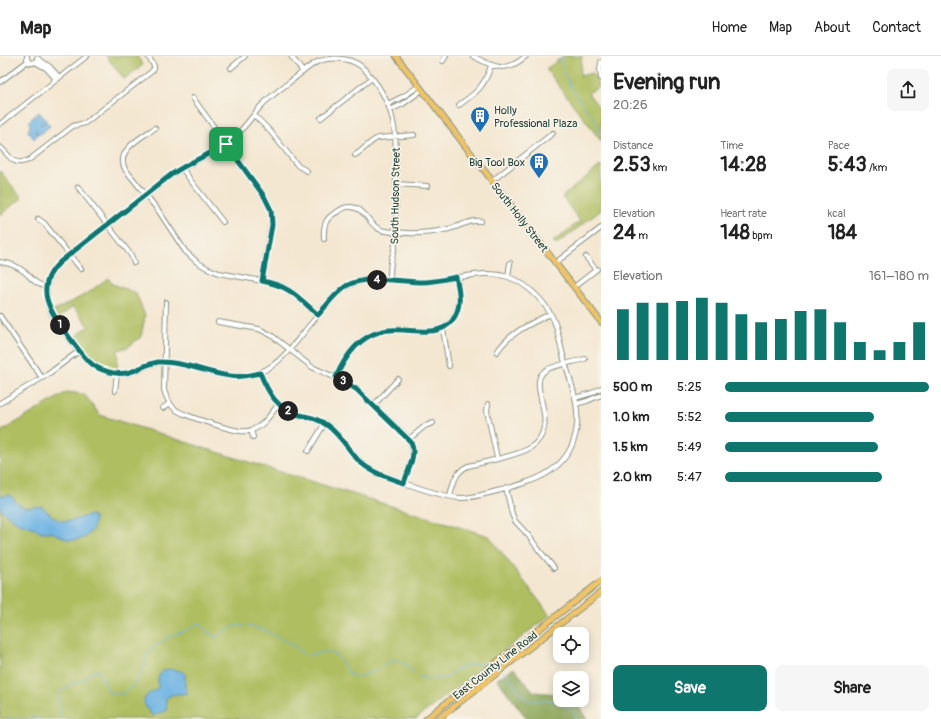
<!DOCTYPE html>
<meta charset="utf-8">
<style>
:root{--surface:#fff;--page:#f6f6f6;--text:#222;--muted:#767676;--line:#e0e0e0;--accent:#0f766e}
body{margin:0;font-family:Pangolin,sans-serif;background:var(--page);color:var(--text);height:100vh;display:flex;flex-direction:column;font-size:15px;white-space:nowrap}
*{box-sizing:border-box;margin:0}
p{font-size:13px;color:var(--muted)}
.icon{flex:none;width:22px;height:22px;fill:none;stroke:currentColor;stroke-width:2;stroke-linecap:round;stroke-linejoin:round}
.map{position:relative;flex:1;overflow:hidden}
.side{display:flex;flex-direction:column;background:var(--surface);width:340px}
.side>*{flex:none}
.fabs{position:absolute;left:553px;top:571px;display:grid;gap:8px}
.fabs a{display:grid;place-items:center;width:36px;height:36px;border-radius:8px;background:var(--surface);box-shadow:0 2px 10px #0003;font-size:20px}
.pin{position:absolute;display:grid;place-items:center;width:34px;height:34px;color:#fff;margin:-17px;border-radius:8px;box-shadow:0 2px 6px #0006}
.km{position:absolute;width:20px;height:20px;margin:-10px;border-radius:50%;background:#222;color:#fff;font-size:11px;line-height:20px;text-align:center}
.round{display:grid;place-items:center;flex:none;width:42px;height:42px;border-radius:8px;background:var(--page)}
.summary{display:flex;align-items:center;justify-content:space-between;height:68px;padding:0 12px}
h1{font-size:22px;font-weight:700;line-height:30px}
.stats{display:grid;grid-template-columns:repeat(3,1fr);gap:6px;height:68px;padding:4px 12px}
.stats div{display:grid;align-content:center}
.stats b{font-size:20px;font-weight:700}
.stats small{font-size:11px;font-weight:400}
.stats p{font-size:11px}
.chart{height:112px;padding:8px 12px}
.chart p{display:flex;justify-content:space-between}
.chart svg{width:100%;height:72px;margin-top:4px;stroke:var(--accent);stroke-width:6}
.button{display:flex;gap:8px;margin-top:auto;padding:8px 12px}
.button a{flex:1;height:46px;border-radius:8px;background:var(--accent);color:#fff;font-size:16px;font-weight:700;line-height:46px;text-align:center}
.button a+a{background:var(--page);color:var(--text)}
ul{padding:0 12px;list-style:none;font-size:13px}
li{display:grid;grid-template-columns:64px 48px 1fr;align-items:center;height:30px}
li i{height:10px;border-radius:5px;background:var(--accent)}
header{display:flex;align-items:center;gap:24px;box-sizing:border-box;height:56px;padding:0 20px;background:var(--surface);border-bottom:1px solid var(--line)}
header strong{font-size:19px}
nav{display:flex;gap:22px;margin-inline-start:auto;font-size:14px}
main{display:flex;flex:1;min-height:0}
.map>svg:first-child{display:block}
</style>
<header>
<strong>Map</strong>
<nav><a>Home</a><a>Map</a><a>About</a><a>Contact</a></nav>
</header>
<main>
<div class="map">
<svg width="601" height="663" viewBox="0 0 601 663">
<rect width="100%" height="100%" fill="#f7f3e8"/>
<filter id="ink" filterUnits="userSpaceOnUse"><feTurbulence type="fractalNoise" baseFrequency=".025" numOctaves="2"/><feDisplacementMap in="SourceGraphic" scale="8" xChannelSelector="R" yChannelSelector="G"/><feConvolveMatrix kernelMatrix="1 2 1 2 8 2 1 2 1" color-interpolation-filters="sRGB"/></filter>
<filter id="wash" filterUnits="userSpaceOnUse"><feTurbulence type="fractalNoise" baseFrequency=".012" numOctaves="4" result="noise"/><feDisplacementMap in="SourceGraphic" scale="16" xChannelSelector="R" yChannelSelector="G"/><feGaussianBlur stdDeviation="0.9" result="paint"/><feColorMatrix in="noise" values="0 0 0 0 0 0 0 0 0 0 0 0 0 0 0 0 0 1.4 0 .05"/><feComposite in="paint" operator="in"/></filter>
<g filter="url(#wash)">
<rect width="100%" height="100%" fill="#f4e7d2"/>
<path fill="#afbe60" stroke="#677e4a" d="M106,0H137L143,9L124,23Z
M564,0H582L580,20L593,17L599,31L588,37L601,54V85L546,13Z
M601,109V154L556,189L553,186L580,165L562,141Z
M0,115L22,142L0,159Z
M108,222L113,228L136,237L145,260L141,281L128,291L118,294L117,315C95,314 85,297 73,282L89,270L73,251L58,262L54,255L88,237Z
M67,336L84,338L100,359L258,409L489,480L550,559L416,663H0V376Z"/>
<path fill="#8ba556" stroke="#557145" d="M514,612L534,636L560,638V644H574L587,663H527L497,623Z"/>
<path fill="#6db3e3" stroke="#46788c" d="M39,56L46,64L40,69L46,65L50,70L39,79L35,74L38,79L34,83L28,75L30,70L29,65Z
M9,439C14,441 13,443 16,446C23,454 32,451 41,450C46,453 50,459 55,462C68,470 80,460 92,459L95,463L93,473L86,481L78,484H69L51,476H42L32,471L18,467L2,455L0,451V440Z
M170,613L181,615L185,618V631L188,637C180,639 172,636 166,643L167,654L152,660C150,656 146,653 145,649C140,641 153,636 158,632C158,621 158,614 170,613Z"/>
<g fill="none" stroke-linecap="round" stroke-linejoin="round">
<path stroke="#6db3e3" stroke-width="1" d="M561,0C562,26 583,47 597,67L598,74L601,79
M248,570L264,574L296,591L304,599
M309,599C314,599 319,596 324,596C340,595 343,610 351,620H362L381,612L393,603C402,605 409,610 415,618
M503,616C514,622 517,638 528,644C532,646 537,644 541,644C559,644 567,649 578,663
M419,621C427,622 439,624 447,621C451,619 455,614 459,612C465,609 484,606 490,608
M7,663H29L31,661L40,663
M63,663L60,657L61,653L58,645L60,636L72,627L82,625L94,615L98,614L102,620L109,637L123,638L133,630L139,621L145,608L148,596L152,592L172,579L186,575L197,567L201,568L209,577L216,581C225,576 234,567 245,570"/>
</g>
</g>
<g filter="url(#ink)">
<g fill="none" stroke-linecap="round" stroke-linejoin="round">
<g stroke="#8a9283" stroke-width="6">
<path id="minor" d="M27,0V3L30,7H33L37,4
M291,0L303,16
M473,0C494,12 507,17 526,0
M37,2L50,11L58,20H61
M443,5L446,0
M35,6L46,12L55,22L54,25
M601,6L600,14L601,22
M231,12L245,0
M0,26L28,5
M193,42L264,140L271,154L272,163L262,225
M388,48L404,40L419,30
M459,49C476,37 484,31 491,10
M390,54L403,48L422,34
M254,59L270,75L298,110L307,115
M321,62L372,22
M0,68L87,0
M155,72C142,81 115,94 125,113L158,154L185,195L197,206L207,212L219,217L273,227L282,230L292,236L318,259
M0,91C11,100 12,111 29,104L73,70L85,67L151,16L154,13V10L148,0
M355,99C364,94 370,85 378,82L414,79
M182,112L191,125L223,166
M492,125L553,77
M396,128L427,130
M78,131L131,199L134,207
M38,163L44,167L81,213
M324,183C323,170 325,162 337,156C340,154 344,151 348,151C366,149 369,173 385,175C405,178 428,178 449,173C459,171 470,163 481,165
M586,201L596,214
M0,206C10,207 19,211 26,217C33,224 37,229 47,231
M555,207L601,172
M508,221L510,207
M574,231L597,213
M166,246L164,334C166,341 169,348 175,353C183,360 228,373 240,375C244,376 248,375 252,374C264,370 271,357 279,348
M0,260L42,322
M218,266L259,273L271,279L312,311L345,326L356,333L406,380C419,395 409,410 404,427
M443,273L449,310
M497,296C509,277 530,268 550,258
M260,317C268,336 277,354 299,359C310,362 320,363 330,371C340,380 347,392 357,402C368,415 383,420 399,425C418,432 440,440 460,442C474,442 488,437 501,434C534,425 568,416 576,376C581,351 571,327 564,303C561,292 559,281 556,270C549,249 529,228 508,221C479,212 451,226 422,226C393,226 361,215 336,238C326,250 315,262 305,275C285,300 267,324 231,320C209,318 188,308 166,306C151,305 142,314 128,317C91,324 72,285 53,260C43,241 44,221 60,206L173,118C192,105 215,98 232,83C243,74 251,62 260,51C270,40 283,31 295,22C303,16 310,9 319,5C335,0 355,2 366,15C396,47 397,78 396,119C396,142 396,166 395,189C394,195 392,200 391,206C390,212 390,218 390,224
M336,321C344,303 358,282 379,276C401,268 436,285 451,265C462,251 459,237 457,221
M115,335L117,317
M575,342L592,337L601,332
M0,347L47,319L79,295
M488,348L487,355L497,402
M576,348L587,345L601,339
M374,349L398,323
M163,352L170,347
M251,374L253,381
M409,383L425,370L433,367
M308,395L325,367
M506,432L512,458L515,465L528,479L539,494L554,512
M450,440C453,427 455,416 468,410C484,406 517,400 530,392C565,368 523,328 546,314C554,309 575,306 585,303"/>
</g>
<g stroke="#8a9283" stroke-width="7">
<path id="major" d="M396,0L601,266
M426,663L497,606L601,525
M438,663L601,536"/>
</g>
<use href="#minor" stroke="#fff" stroke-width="4"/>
<use href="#major" stroke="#efc469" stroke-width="5"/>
</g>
</g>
<g fill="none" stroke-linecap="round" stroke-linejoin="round" filter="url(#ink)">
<g stroke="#fff" stroke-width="8">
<path id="route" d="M226,88L264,140L271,154L272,169L262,225C290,230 298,241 318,259C327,249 335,237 346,230C367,218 399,226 423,226C434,226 445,223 456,221C460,238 462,251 452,265C436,285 401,268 379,276C358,282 344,303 336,321L356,333L411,386C417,398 408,414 404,427C387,421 371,417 358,404C348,393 340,379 328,370C319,363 310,361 300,359C277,354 268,336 260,317C250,319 241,322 230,320C206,317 183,305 158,306C151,307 145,310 138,313C128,318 117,319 106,315C90,311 82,298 72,285C54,260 30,234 60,206L172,118C189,106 209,99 226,88Z"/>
</g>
<use href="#route" stroke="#0f766e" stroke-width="5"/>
</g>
<defs>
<g id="building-pin" transform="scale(1)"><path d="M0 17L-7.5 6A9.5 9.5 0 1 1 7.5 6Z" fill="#1f6fb2" stroke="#f7f3e8"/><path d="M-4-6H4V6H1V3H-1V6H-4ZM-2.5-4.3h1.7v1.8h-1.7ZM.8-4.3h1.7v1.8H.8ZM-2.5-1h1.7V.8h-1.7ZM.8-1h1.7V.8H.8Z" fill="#fff"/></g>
</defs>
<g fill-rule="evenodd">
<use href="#building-pin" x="480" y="60"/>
<use href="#building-pin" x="539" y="106"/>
</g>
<g text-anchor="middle" stroke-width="3.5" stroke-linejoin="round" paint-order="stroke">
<g font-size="11" fill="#1f3d34" stroke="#f7f3e8" text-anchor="start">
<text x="494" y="58">Holly<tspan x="494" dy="13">Professional Plaza</tspan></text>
<text x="525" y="110" text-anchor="end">Big Tool Box</text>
</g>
<g font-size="11" fill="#1f3d34" stroke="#f7f3e8">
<text transform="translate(395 140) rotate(-89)" y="4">South Hudson Street</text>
<text transform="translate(520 161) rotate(52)" y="4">South Holly Street</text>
<text transform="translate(495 609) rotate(-38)" y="4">East County Line Road</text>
</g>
</g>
</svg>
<div class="fabs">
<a><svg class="icon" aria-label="locate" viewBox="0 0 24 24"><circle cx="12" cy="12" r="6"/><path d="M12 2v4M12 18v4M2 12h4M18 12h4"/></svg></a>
<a><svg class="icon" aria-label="layers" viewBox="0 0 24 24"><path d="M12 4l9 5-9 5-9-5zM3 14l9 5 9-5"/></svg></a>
</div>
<div class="pin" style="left:226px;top:88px;background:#1e9e55"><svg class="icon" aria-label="arrive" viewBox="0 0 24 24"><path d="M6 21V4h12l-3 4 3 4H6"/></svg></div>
<b class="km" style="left:60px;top:269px">1</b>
<b class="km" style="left:288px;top:355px">2</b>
<b class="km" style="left:343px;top:325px">3</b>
<b class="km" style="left:377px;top:224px">4</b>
</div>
<section class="side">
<div class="summary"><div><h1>Evening run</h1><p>20:26</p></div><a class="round"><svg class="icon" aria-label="share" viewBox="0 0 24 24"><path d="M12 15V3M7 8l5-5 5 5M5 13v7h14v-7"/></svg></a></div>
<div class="stats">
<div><p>Distance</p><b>2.53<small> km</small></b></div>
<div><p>Time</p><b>14:28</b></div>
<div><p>Pace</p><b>5:43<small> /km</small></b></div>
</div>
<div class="stats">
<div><p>Elevation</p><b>24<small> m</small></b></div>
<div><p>Heart rate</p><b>148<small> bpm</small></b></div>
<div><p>kcal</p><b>184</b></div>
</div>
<div class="chart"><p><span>Elevation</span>161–180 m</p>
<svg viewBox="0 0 160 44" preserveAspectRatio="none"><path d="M5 44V13M15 44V9M25 44V9M35 44V8M45 44V6M55 44V9M65 44V16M75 44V21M85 44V19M95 44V14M105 44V13M115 44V21M125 44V33M135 44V38M145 44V33M155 44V21"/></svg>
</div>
<ul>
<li><b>500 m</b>5:25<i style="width:100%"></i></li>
<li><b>1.0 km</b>5:52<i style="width:73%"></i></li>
<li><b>1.5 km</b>5:49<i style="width:75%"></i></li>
<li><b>2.0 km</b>5:47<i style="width:77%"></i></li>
</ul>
<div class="button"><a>Save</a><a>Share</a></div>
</section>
</main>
